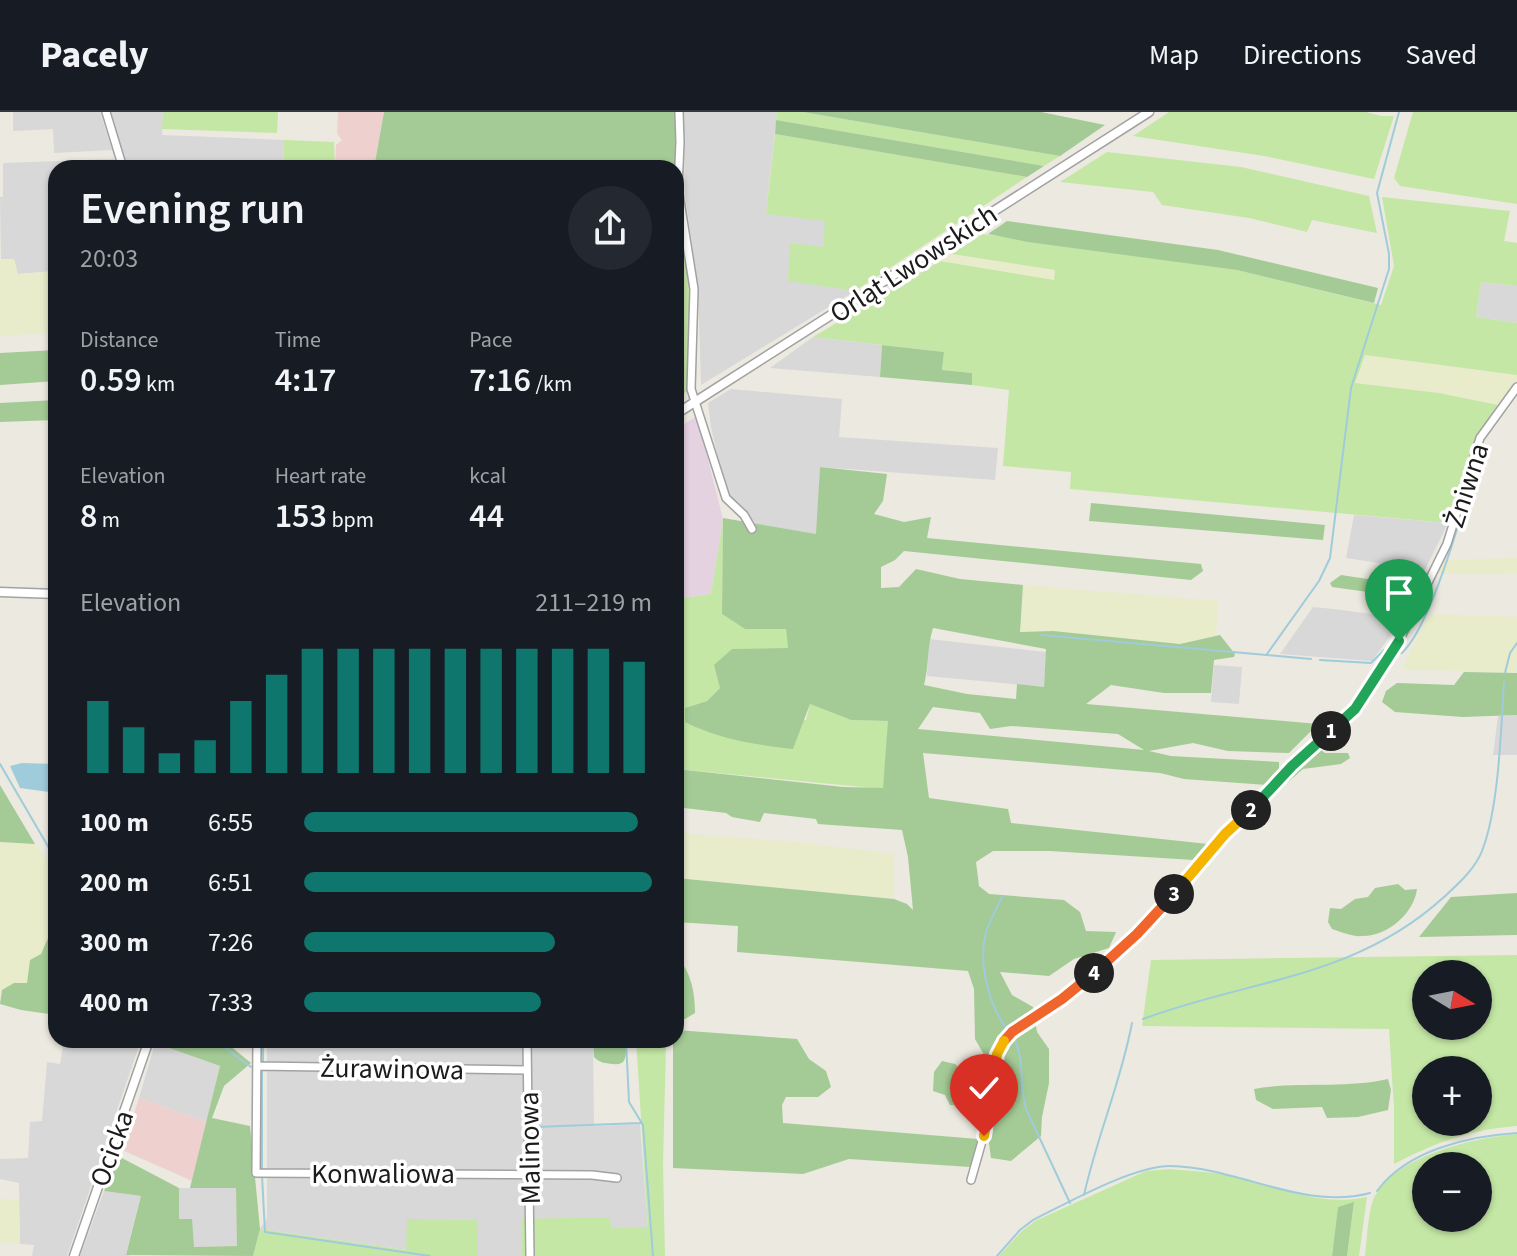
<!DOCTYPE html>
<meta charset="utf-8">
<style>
:root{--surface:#171b24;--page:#242831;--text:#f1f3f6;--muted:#9ea1a6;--line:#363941;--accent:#0f766e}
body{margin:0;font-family:"Source Sans 3",sans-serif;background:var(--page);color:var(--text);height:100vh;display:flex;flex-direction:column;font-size:30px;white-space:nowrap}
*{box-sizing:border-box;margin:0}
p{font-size:26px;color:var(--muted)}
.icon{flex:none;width:44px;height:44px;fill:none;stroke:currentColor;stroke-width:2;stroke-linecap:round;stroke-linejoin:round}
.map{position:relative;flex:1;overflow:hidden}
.details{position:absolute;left:48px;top:48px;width:636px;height:888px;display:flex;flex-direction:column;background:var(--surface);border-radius:24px;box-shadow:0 2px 6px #0004}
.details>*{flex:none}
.needle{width:52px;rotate:100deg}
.controls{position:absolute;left:1412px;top:848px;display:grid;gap:16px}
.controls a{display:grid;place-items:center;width:80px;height:80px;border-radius:50%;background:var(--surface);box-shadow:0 2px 6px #0004;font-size:40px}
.pin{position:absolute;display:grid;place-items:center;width:68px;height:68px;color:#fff;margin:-82px -34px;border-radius:50% 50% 50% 0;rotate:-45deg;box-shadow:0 0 8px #0007}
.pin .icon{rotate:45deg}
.km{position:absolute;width:40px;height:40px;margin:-20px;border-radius:50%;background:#222;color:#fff;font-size:22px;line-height:40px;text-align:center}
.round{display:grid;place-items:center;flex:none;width:84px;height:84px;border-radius:42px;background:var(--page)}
.headline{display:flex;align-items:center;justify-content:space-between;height:136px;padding:0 32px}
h1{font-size:44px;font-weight:600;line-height:60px}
.metrics{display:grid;grid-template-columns:repeat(3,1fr);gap:12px;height:136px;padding:8px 32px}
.metrics div{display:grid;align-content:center}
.metrics b{font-size:34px;font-weight:600}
.metrics small{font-size:22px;font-weight:400}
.metrics p{font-size:22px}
.chart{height:224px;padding:16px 32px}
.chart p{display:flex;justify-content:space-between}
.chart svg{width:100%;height:144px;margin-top:8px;stroke:var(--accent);stroke-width:6}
ul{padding:0 32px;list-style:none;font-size:26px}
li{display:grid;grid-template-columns:128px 96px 1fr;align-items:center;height:60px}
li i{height:20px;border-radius:10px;background:var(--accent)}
header{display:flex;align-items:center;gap:48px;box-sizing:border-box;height:112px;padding:0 40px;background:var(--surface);border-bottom:2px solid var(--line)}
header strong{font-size:38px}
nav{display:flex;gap:44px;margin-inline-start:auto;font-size:28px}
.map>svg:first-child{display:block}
</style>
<header>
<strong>Pacely</strong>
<nav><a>Map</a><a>Directions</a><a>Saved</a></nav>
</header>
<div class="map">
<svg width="1517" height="1144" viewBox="0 0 1517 1144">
<rect width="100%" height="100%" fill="#ece9e0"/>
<path fill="#d9d8d8" d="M13,0H100L112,38L54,41L53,17L13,19Z
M110,0H163L162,23L284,28L283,56L192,54V56H127Z
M683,0H777L766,101L826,108L823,135L789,153L788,168L855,179L701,273L698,176L685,81Z
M114,47L117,56H56V159L17,162L14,147H1L0,85H3V51Z
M1481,170L1517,174V211L1476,205Z
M813,225L882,233L880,265L770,256Z
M731,277L842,287L839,325L998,336L995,368L820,355L817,423L756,412L726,381L711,315L708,291Z
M1354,403L1400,407L1448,411L1425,458L1346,446Z
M1313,495L1334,497L1403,506L1372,549L1280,542Z
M929,527L1046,540L1044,575L927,564Z
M1214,553L1242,555L1239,592L1211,590Z
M1517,603V643H1493L1498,604Z
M64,928H141L67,1144H32L34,1133L20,1132L19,1071L0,1067V1047L28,1046L30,1010L42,1009L47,950L60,952Z
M267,928H593L594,1014L640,1012L648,1116H610V1106L523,1107L522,1144H477V1108L407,1138L260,1117L267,1106Z
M155,931L220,954L207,1010L139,986Z
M179,1076H236L238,1134L194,1135L179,1108Z
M104,1079L141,1084L126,1142L130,1144H80Z"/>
<path fill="#eed1cf" d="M338,0H384L374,56H335L336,33L342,28L337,22Z
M139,986L207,1010L192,1069L122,1038Z"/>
<path fill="#e5d2e1" d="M697,304L723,407L711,482L676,487V317Z"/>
<path fill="#e8eccb" d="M952,142L1056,158L1054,169L940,149Z
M14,147L18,162L56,159V220L0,224V148Z
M1365,243L1517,263V271L1498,293L1439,281L1355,271Z
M1517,446V461L1438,462L1445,448Z
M1023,473L1218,489L1216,524L1180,532L1053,519L1019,520Z
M1429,502L1517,505V561L1402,557Z
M676,721L796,730L894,742V787L676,766Z
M0,730L35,732L56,757V808L41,842L29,854L27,872L3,878L0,883Z
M0,1087L19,1088L20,1132L0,1131Z"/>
<path fill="#c4e7a5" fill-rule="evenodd" d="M163,0H278L277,21L162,17Z
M777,0H803L1060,44L1044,54L776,8Z
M1169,0H1366L1381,4H1394L1374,67L1264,44L1133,24Z
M1413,0H1517V92L1400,74L1394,66Z
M775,22L1027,65L855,179L788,169L790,131L823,135L825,109L766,102Z
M284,28L334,30L335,56H283Z
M1107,40L1241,55L1369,84L1377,121L1312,108L1307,120L1249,106L1162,93L1153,80L1060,70Z
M676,81L694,177L691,277L676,286Z
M1382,85L1510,99L1504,129L1517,131V174L1481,170L1476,205L1517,211V263L1365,243L1355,271L1439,281L1498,293L1478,322L1448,411L1070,377L1071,360L1003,354L1009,278L972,273V261L942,258L944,240L813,225L940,149L1054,168L1055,158L952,142L983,122L1237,158L1381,193L1394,154Z
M723,407L722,502L745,517H786L788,536L720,576L707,589L685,596L806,608L810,592L851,608L889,609L883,677L676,657V487L711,482Z
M1517,843V1014C1472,1017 1434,1031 1394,1052V997L1389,917L1142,914L1151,848ZM1426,862H1478V914H1426ZM1426,958H1478V1010H1426Z
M636,928H665L666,933L663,1052L665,1144H522V1107L610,1105L611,1116L648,1115Z
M1517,1022V1144H1365C1367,1129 1368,1094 1376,1082C1400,1043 1473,1026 1517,1022ZM1426,1054H1478V1106H1426Z
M1169,1057C1191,1059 1216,1060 1238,1065C1283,1076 1319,1095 1367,1085L1359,1144H1347L1354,1091L1338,1095L1332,1144H999L1021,1120L1035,1109L1146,1059Z
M407,1107L477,1108V1144H253L260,1117L406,1138Z"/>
<path fill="#a4cb95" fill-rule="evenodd" d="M384,0H679L676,56H374Z
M803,0H1041L1105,13L1060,44Z
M776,8L1044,54L1027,65L775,22Z
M1007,109L1218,138L1378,176L1374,191L1237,158L1028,130L988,122Z
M882,233L944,240L942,258L972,261V273L880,265Z
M56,238V269L0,273V241Z
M56,288V308L0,310V291Z
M820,355L887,362L883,389L874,402L904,410L931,405L927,426L1201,452L1203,459L1191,468L904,439L895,448L881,455V476L899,475L916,457L960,467L1023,473L1020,520L1053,519L1180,532L1220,523L1235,542L1234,545L1214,548L1211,581H1164L1111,573L1086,592L1318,612L1289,641L1228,639L1193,631L1149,639L1171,644L1279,650V658L1267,673L1184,667L1160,661L923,641L929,686L1008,697L1011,711L1208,732L1194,748L1050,739H993L976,750L979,774L989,782L1064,788L1080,800L1086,819L1116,820L1109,836L1074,847L1049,864L1000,860L1012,883L1033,895L1037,920L1049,937V971L1042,1005L1041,1024L1011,1049L991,1046L984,995L950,993L945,983L933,979L934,960L942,949L955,952L968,964H981L984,943L975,927L974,877L968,859L737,840L738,814L676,810V766L894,787L907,792L913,798L908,745L902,718L818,712L816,707L764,701L760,710L732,705L726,701L676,695V657L843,675L883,676L888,609L851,608L810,592L793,637C756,633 718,627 685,610V596L707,589L720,576L714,553L732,537L788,536L786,517H745L722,502L723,406L816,422ZM933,516L1046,537L1044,575L1017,572L1016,587L967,582L924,573C929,555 927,534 933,516ZM933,595L980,601L990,617L1011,614L1118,622L1144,638L918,617Z
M1091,391L1325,413L1323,428L1089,409Z
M1341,463L1414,474L1418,476L1411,486L1332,475L1330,471Z
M1464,560L1517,561V603L1463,605L1395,600L1382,590L1386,579L1397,571L1454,573Z
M1317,635L1325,641H1348L1350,646L1341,652L1303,657L1287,671L1282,669Z
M0,673L35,732L0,730Z
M1398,772L1405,778L1417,777C1414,801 1388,824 1363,824C1353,825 1341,820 1332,817L1328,810L1330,796L1341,797L1355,787L1368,785L1375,776Z
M1517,781V823L1419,825L1451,785Z
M56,808C56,825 48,843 56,860V903L21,898L0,892L2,878L14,871H27L30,848L41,842Z
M676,844C691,859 695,880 695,901L685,907L676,906Z
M676,918L797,927L809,947L826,959L831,975L818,985H786L782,993L783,1011L978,1027L970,1055L849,1047L803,1062L673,1056V928H676Z
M184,928H223L251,951L224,974L212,1006L250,1014L260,1117L253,1144L126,1143L141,1084L104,1079L120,1045L179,1076V1107H192L194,1135L237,1134L236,1076H190L220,954L158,932L161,930L174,933Z
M593,928H625C626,940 629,954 613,952C604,951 600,951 594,945Z
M1388,967L1391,978L1388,998L1358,1005L1327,1006L1322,995L1273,997L1256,988L1254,977C1298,969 1344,977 1388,967Z
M1354,1090L1347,1144H1332L1338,1095Z"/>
<path fill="#a0cbda" d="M22,651L56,652V681L20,676L10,654Z"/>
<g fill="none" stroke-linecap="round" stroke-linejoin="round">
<path stroke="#a0cbda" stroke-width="2" d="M1041,523L1311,547
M1397,540L1402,541C1430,514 1459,412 1470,372
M1267,542L1319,469L1330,446L1351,276L1389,157V142L1377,81L1399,0
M1320,548L1371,551L1384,538L1387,539
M1505,561L1510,541L1517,531
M0,652L56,748
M1002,785C997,796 990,808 986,820C978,850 988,891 1006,916
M1143,907C1250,867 1354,867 1444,785C1458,772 1475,757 1482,739C1499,696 1501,617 1504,570
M1014,926C1025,947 1019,974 1026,997L1070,1091
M215,928L251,955
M626,928L629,990L643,1013L653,1144
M263,951V928
M535,1015L641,1011
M262,1057V959
M262,1064L265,1120L430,1144
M1377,1079C1407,1038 1469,1024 1517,1021
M1084,1083C1097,1024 1121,970 1132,911
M997,1144L1020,1118L1033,1108C1067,1091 1133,1054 1170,1054C1239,1055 1303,1099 1370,1081"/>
<g stroke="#a2a2a2" stroke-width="10">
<path id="minor" d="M106,0L123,56
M679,0L680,30L678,76L694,177L691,277L726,386L744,403L752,417
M257,928L256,1061L592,1063L617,1066
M527,928L530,1144
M257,954L527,958
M971,1068L988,1008L997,942L1006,927L1073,878L1122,836L1179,777L1225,722L1259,690L1306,640L1355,597L1399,529L1447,432L1480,326L1517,275"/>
</g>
<g stroke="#a2a2a2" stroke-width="11">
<path id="tertiary" d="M676,302L1149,0
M0,480L56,482
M74,1144L149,928"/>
</g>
<use href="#minor" stroke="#fff" stroke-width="7"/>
<use href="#tertiary" stroke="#fff" stroke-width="8"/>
</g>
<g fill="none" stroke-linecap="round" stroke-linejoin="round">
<g stroke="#fff" stroke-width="16">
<path id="split-1" d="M1331,619L1355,597L1399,529"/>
</g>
<g stroke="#fff" stroke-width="16">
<path id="split-2" d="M1251,698L1292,654L1331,619"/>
</g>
<g stroke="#fff" stroke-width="16">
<path id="split-3" d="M1174,782L1225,722L1251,698"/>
</g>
<g stroke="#fff" stroke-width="16">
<path id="split-4" d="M1094,861L1137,822L1174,782"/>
</g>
<g stroke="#fff" stroke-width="16">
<path id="split-5" d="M1004,929L1012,920L1062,887L1094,861"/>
</g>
<g stroke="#fff" stroke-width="16">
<path id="split-6" d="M984,1024L997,942L1004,929"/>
</g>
<use href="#split-1" stroke="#22a559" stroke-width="10"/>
<use href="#split-2" stroke="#22a559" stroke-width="10"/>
<use href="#split-3" stroke="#f5b400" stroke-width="10"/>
<use href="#split-4" stroke="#f0652b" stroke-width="10"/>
<use href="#split-5" stroke="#f0652b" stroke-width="10"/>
<use href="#split-6" stroke="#f5b400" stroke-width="10"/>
</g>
<g text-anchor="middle" stroke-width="7" stroke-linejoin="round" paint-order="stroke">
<g font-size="28" fill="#1b1b1b" stroke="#fff">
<text transform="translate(913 151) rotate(-33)" y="10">Orląt Lwowskich</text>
<text transform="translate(1466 373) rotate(-72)" y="10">Żniwna</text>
<text transform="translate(392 956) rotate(1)" y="10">Żurawinowa</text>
<text transform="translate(111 1036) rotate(-70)" y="10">Ocicka</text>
<text transform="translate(529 1036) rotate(-91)" y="10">Malinowa</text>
<text x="383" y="1071">Konwaliowa</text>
</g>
</g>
</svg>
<div class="controls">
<a><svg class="needle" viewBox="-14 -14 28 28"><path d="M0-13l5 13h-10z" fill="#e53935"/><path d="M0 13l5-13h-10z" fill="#9ea1a6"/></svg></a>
<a>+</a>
<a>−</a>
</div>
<div class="pin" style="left:1399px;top:529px;background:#1e9e55"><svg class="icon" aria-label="arrive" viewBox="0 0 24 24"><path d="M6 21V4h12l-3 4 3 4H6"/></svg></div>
<div class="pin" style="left:984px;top:1024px;background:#d93025"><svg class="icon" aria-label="check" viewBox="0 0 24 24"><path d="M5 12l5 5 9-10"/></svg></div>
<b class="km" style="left:1331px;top:619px">1</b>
<b class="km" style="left:1251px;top:698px">2</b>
<b class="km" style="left:1174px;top:782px">3</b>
<b class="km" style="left:1094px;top:861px">4</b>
<section class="details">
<div class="headline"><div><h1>Evening run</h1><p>20:03</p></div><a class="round"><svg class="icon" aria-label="share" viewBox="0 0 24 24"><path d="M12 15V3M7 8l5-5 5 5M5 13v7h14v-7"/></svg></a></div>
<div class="metrics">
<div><p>Distance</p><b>0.59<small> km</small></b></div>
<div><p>Time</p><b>4:17</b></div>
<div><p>Pace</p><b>7:16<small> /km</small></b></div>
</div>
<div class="metrics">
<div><p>Elevation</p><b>8<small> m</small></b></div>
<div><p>Heart rate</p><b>153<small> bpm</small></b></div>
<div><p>kcal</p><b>44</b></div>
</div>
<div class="chart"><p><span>Elevation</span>211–219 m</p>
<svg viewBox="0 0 160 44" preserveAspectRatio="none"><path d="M5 44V22M15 44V30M25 44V38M35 44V34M45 44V22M55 44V14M65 44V6M75 44V6M85 44V6M95 44V6M105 44V6M115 44V6M125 44V6M135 44V6M145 44V6M155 44V10"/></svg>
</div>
<ul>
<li><b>100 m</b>6:55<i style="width:96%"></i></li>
<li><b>200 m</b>6:51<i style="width:100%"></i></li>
<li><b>300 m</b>7:26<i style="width:72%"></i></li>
<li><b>400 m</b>7:33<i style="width:68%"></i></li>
</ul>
</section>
</div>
